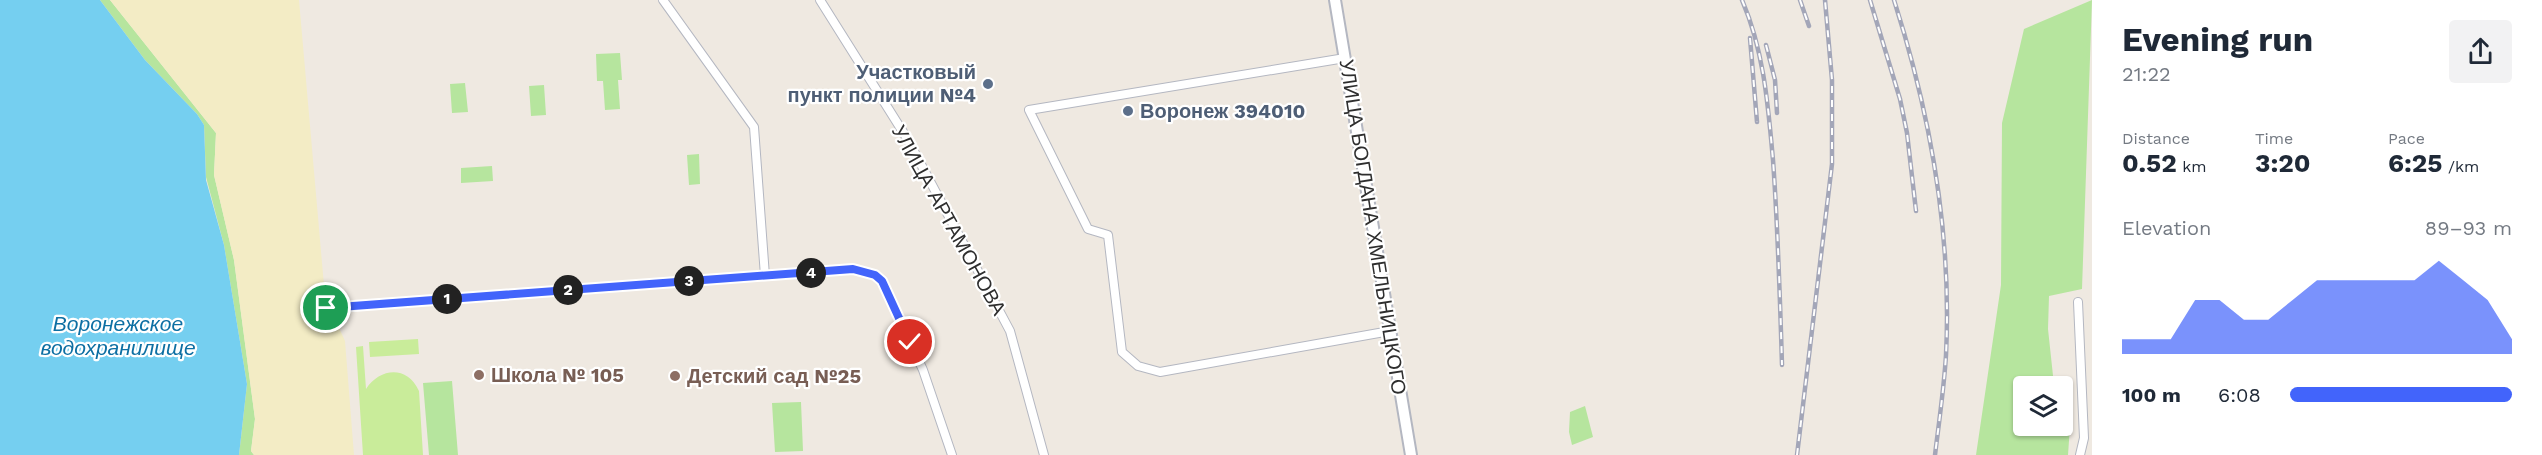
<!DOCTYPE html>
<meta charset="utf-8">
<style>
:root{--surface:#fff;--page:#f2f2f3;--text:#1f2937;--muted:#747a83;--accent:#4264fb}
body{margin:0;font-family:"Work Sans",sans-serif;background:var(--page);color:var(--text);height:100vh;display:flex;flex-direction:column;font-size:22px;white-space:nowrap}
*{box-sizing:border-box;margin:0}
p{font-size:20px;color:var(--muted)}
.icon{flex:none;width:33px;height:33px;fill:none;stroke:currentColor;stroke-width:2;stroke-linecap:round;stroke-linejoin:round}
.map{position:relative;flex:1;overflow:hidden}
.details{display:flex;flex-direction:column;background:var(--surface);width:450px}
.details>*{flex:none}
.controls{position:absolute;left:2013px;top:376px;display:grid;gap:12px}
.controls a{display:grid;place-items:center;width:60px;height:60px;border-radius:6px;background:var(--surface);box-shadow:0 2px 4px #0004;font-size:30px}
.pin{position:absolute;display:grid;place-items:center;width:51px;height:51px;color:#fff;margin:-26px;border:3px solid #fff;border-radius:50%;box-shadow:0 2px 6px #0007}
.km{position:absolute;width:30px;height:30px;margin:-15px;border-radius:50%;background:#222;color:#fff;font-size:16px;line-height:30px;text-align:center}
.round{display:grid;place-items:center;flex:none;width:63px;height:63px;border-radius:6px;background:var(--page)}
.head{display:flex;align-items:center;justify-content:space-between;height:102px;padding:0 30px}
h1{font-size:33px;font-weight:700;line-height:45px}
.stats{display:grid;grid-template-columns:repeat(3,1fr);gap:9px;height:102px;padding:6px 30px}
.stats div{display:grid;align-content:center}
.stats b{font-size:26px;font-weight:700}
.stats small{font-size:16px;font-weight:400}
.stats p{font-size:16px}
.chart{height:168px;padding:12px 30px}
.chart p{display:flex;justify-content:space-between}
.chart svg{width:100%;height:108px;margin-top:6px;fill:var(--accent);opacity:.7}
ul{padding:0 30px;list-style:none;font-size:20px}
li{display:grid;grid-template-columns:96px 72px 1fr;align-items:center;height:45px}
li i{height:15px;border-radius:8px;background:var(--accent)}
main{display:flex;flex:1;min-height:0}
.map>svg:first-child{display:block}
</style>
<main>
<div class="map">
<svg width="2092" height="455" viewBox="0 0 2092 455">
<rect width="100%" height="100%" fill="#efe9e1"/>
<path fill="#b6e59e" d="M100,0H110L216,133L214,175L234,260L255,419L251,451L254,455H239L247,384L224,245L206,177L204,125L197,114L145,60Z
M2092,0L2082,289L2049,296L2048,329L2054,385L2057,387H2024V426H2062L2063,390L2072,397L2068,455H1976L2001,285L2002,123L2024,29Z
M620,53L622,80H618L620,109L605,110L603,81H597L596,54Z
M465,83L468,112L452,113L450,84Z
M544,85L546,115L531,116L529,86Z
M699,154L700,184L689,185L687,155Z
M492,166L493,181L461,183V168Z
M452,381L458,455H429L423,383Z
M801,402L803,451L775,452L772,403Z
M1585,406L1593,437L1572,445L1569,432L1570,412Z"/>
<path fill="#f3ecc5" d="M110,0H299L325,297L345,341L354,455H254L251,451L255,419L234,260L214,175L216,133Z"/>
<path fill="#c9ec9a" d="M418,339L419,354L370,357L369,342Z
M363,346L366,389C380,368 407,365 419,391L423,455H363L356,347Z"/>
<path fill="#75cff0" d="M0,0H100L145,60L197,114L204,125L206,180L224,245L247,384L239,455H0Z"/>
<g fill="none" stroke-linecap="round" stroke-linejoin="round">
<g stroke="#b4b7c1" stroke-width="10">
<path id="street" d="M663,0L754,127L765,276
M820,0L908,140L1010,331L1044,455
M1345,58L1029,110L1088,229L1108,235L1122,352L1138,366L1160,372L1390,331
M2078,302L2084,438L2080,455
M326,308L853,269L875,275L882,281L923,370L952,455"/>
</g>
<g stroke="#b4b7c1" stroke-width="14">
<path id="secondary" d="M1335,0L1411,455"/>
</g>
<use href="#street" stroke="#fff" stroke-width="8"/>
<use href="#secondary" stroke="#fff" stroke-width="10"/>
<g stroke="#a3a6b8" stroke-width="4.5">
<path id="rail" d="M1742,0C1764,51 1768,105 1773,160C1778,229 1780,297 1782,365
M1800,0L1809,26
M1870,0L1900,99L1907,133L1916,211
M1894,0C1930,113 1952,236 1946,355C1944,388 1939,422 1935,455
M1750,38L1757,122
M1766,45L1775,80L1777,113
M1797,455L1832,164V80L1825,0"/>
</g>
<use href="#rail" stroke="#fff" stroke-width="2" stroke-dasharray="7" stroke-linecap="butt"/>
</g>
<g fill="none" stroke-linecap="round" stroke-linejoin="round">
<g stroke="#fff" stroke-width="12">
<path id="route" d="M326,308L853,269L875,275L882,281L910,342"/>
</g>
<use href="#route" stroke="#4264fb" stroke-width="8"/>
</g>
<g fill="#5c6f8a" stroke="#fff" stroke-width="2">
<circle cx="988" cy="84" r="6"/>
<circle cx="1128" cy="111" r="6"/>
</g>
<g fill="#8d6e63" stroke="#fff" stroke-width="2">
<circle cx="479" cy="375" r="6"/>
<circle cx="675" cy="376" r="6"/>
</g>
<g text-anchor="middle" stroke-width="4.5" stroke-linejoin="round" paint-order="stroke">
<g font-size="20" font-weight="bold" fill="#4e5e75" stroke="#fff" text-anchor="end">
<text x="976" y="79">Участковый<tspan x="976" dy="23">пункт полиции №4</tspan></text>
<text x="1140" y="118" text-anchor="start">Воронеж 394010</text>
</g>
<g font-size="20" fill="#2e2e2e" stroke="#fff">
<text transform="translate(949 220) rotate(61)" y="7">УЛИЦА АРТАМОНОВА</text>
<text transform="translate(1373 227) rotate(81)" y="7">УЛИЦА БОГДАНА ХМЕЛЬНИЦКОГО</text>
</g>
<g font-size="20" font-weight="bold" fill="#785e54" stroke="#fff" text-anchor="start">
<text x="491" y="382">Школа № 105</text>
<text x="687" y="383">Детский сад №25</text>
</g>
<g font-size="21" font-style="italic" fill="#0d6fa3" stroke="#fff">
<text x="118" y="331">Воронежское<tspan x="118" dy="24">водохранилище</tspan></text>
</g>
</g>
</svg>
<div class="controls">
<a><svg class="icon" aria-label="layers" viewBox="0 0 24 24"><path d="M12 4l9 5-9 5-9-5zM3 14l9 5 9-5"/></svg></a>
</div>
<div class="pin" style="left:326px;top:308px;background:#1e9e55"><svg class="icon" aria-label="arrive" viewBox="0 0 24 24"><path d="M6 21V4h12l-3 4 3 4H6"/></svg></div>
<div class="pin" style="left:910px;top:342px;background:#d93025"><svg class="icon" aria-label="check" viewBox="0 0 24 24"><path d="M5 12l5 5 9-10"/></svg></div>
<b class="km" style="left:447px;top:299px">1</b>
<b class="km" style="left:568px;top:290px">2</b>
<b class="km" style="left:689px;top:281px">3</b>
<b class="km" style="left:811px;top:273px">4</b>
</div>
<section class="details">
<div class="head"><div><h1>Evening run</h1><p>21:22</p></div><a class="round"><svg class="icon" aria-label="share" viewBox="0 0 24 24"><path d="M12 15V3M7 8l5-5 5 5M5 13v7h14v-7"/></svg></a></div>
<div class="stats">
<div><p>Distance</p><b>0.52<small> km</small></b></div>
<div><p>Time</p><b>3:20</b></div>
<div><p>Pace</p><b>6:25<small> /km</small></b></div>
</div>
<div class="chart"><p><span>Elevation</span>89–93 m</p>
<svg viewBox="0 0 160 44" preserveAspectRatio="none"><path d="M0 44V38L10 38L20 38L30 22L40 22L50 30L60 30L70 22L80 14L90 14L100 14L110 14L120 14L130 6L140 14L150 22L160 38V44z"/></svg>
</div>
<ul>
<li><b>100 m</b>6:08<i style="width:100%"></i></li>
</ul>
</section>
</main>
